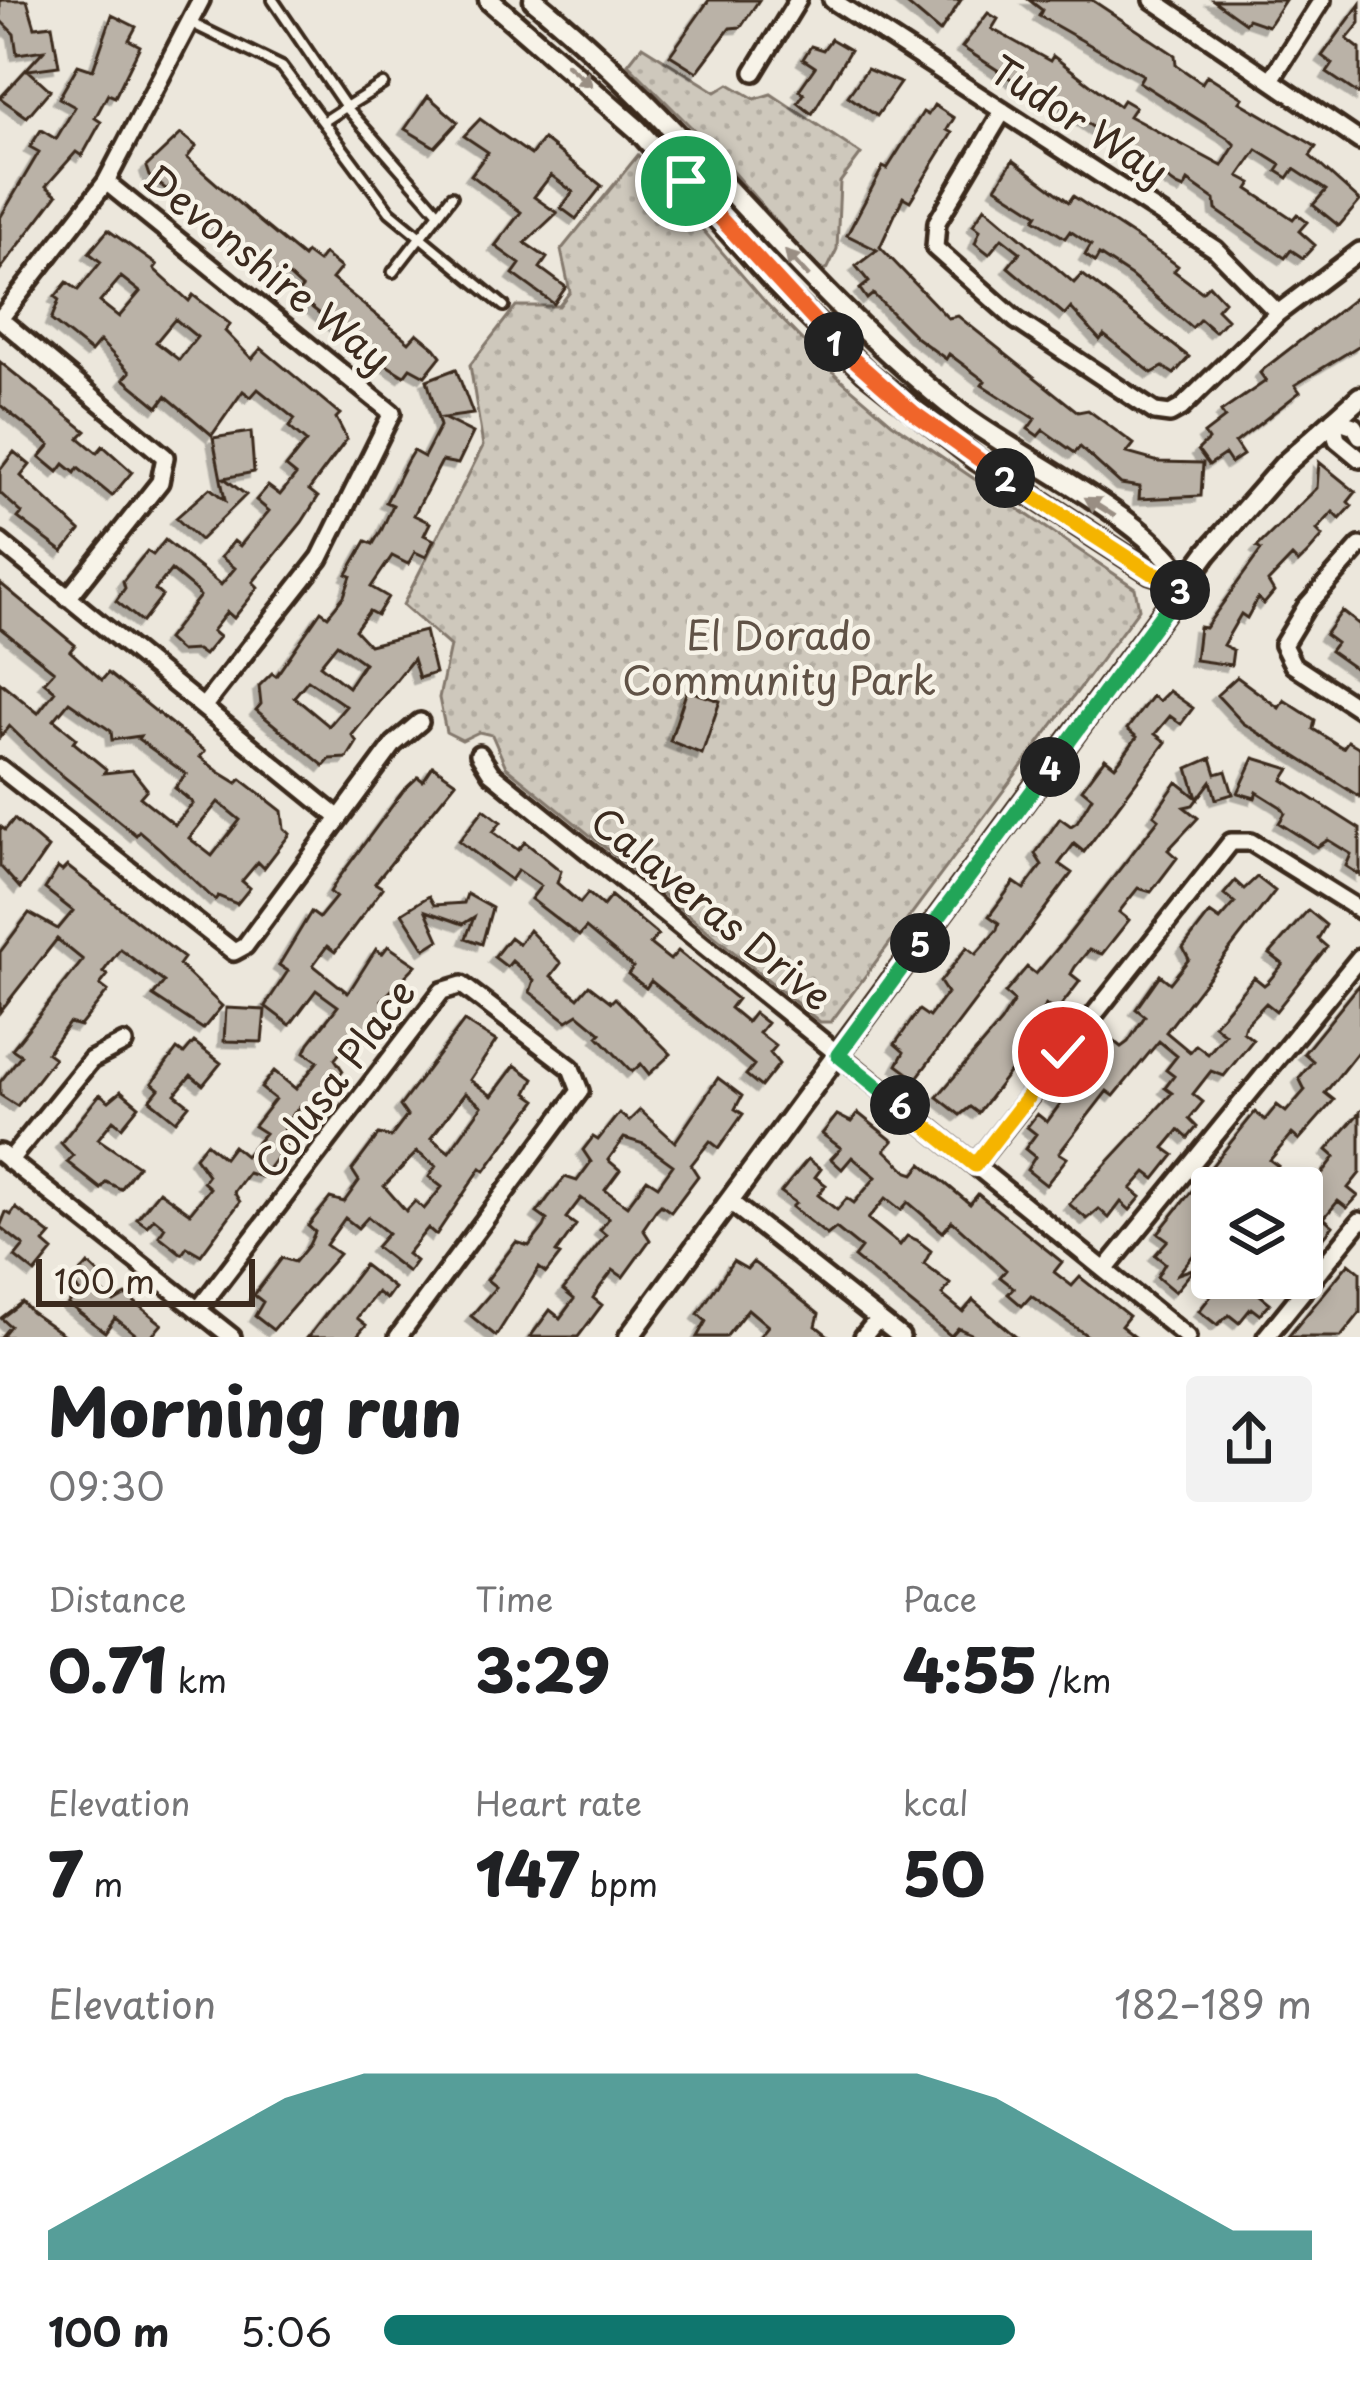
<!DOCTYPE html>
<meta charset="utf-8">
<style>
:root{--surface:#fff;--page:#f2f2f2;--text:#202124;--muted:#757577;--accent:#0f766e}
body{margin:0;font-family:"Playpen Sans",sans-serif;background:var(--page);color:var(--text);height:100vh;display:flex;flex-direction:column;font-size:45px;white-space:nowrap}
*{box-sizing:border-box;margin:0}
p{font-size:39px;color:var(--muted)}
.icon{flex:none;width:66px;height:66px;fill:none;stroke:currentColor;stroke-width:2;stroke-linecap:round;stroke-linejoin:round}
.map{position:relative;height:1337px;overflow:hidden}
.side{display:flex;flex-direction:column;background:var(--surface);flex:1}
.side>*{flex:none}
.controls{position:absolute;left:1191px;top:1167px;display:grid;gap:24px}
.controls a{display:grid;place-items:center;width:132px;height:132px;border-radius:12px;background:var(--surface);box-shadow:0 6px 18px #0003;font-size:60px}
.scale{position:absolute;left:36px;bottom:30px;width:219px;box-sizing:border-box;padding-left:12px;border:6px solid #3b2a1e;border-top:0;font-size:33px;line-height:42px;white-space:nowrap;color:#3b2a1e;-webkit-text-stroke:9px #f7f3e8;paint-order:stroke}
.pin{position:absolute;display:grid;place-items:center;width:102px;height:102px;color:#fff;margin:-51px;border:6px solid #fff;border-radius:50%;box-shadow:0 3px 12px #0007}
.km{position:absolute;width:60px;height:60px;margin:-30px;border-radius:50%;background:#222;color:#fff;font-size:33px;line-height:60px;text-align:center}
.round{display:grid;place-items:center;flex:none;width:126px;height:126px;border-radius:12px;background:var(--page)}
.head{display:flex;align-items:center;justify-content:space-between;height:204px;padding:0 48px}
h1{font-size:66px;font-weight:800;line-height:90px}
.stats{display:grid;grid-template-columns:repeat(3,1fr);gap:18px;height:204px;padding:12px 48px}
.stats div{display:grid;align-content:center}
.stats b{font-size:60px;font-weight:800}
.stats small{font-size:33px;font-weight:400}
.stats p{font-size:33px}
.chart{height:336px;padding:24px 48px}
.chart p{display:flex;justify-content:space-between}
.chart svg{width:100%;height:216px;margin-top:12px;fill:var(--accent);opacity:.7}
ul{padding:0 48px;list-style:none;font-size:39px}
li{display:grid;grid-template-columns:192px 144px 1fr;align-items:center;height:90px}
li i{height:30px;border-radius:15px;background:var(--accent)}
.map>svg:first-child{display:block}
</style>
<div class="map">
<svg width="1360" height="1337" viewBox="0 0 1360 1337">
<defs>
<pattern id="park-dots" width="8" height="8" patternUnits="userSpaceOnUse" patternTransform="scale(3)"><rect width="8" height="8" fill="#cec8bc"/><path d="M2 2h.1M6 6h.1" fill="none" stroke="#b2aca1" stroke-width="1.8" stroke-linecap="round"/></pattern>
<filter id="shadow"><feDropShadow dx="-5.5" dy="5.5" stdDeviation="0" flood-color="#0004"/></filter>
</defs>
<rect width="100%" height="100%" fill="#ece7dc"/>
<filter id="ink" filterUnits="userSpaceOnUse"><feTurbulence type="fractalNoise" baseFrequency=".00833" numOctaves="2"/><feDisplacementMap in="SourceGraphic" scale="24" xChannelSelector="R" yChannelSelector="G"/><feConvolveMatrix kernelMatrix="1 2 1 2 8 2 1 2 1" color-interpolation-filters="sRGB"/></filter>
<g filter="url(#ink)">
<path fill="url(#park-dots)" stroke="#84796d" stroke-width="3" d="M642,46L716,92L729,84L755,99L771,94L861,154L840,182L837,249L828,268L820,271L708,144L628,64Z
M638,155L766,303L838,377L892,423L1135,588L1139,609L831,1022H820L506,767L492,735L479,732L462,740L446,732L439,698L450,646L403,605L483,446L470,365L516,306H559L570,292L561,250Z"/>
<path fill="#bab2a7" stroke="#3b2a1e" stroke-width="3" fill-rule="evenodd" filter="url(#shadow)" d="M0,0H27L35,27L52,25L59,66L28,70L50,90L27,117L0,98L44,50L17,54L14,34L0,20Z
M709,0H759L741,27L730,28L697,72L670,55Z
M902,0H961L940,32Z
M1029,0H1092L1175,55L1176,65L1202,83L1207,75L1243,98L1240,102L1310,143L1316,147L1310,156L1360,201L1339,226L1313,205L1326,190L1294,169L1288,178L1277,171L1281,165L1257,150L1239,176L1252,183L1248,189L1293,219L1297,214L1307,222L1299,231L1315,245L1303,258L1291,250L1285,258L1279,254L1216,210L1215,200L1188,181L1184,189L1177,186L1045,94L1042,99L962,47L988,13L998,19L992,29L1050,61L1053,56L1119,106L1123,100L1135,107L1129,116L1222,166L1235,145L1229,139L1139,82L1143,75L1039,16L1042,10Z
M1213,0H1285L1268,26L1248,19L1245,23Z
M1360,4V23L1347,39L1360,49V95L1327,73L1333,64L1322,56Z
M112,15L136,27L129,40L140,46L115,97L108,94L95,118L101,122L82,156L76,152L46,186L57,195L0,270V218L39,152L30,147L41,130L56,139L75,107L59,98L78,65L93,70Z
M831,39L850,50L812,114L798,103L804,94L799,90L815,67L803,59L811,46L823,50Z
M867,69L900,83L877,116L848,96Z
M428,96L458,122L435,147L405,129Z
M934,105L954,118L947,130L952,133L910,201L903,197L880,247L948,318L958,316L1078,412L1088,410L1134,444L1127,453L1159,462L1203,463L1201,496L1139,499L1140,487L1121,484L1080,447L1075,453L1043,430L1038,436L1028,429L1035,419L982,385L985,381L949,354L946,359L917,338L873,294L867,299L860,289L869,282L856,266L877,250L847,235L883,167L887,169L923,112L928,115Z
M480,119L531,155L543,139L602,186L576,219L561,208L573,192L551,175L534,197L557,213L525,243L547,258L540,268L566,287L554,304L513,274L520,264L495,246L521,212L471,175L488,152L464,136Z
M181,134L196,146L187,158L258,220L303,257L306,253L318,262L324,254L341,268L332,279L409,342L417,333L435,348L441,356L425,376L410,368L404,376L380,361L296,295L302,288L281,269L276,275L170,186L167,190L149,176L146,167Z
M1013,160L1069,202L1073,196L1166,257L1178,266L1174,271L1202,292L1209,285L1224,301L1217,309L1227,319L1215,332L1200,319L1192,328L1131,276L1099,255L1095,262L1085,255L1091,245L1070,231L1065,238L1035,219L1038,214L996,187Z
M985,207L1074,283L1082,274L1189,357L1174,374L1163,367L1152,373L1104,335L1100,340L1071,308L1065,315L1008,267L1020,252L1002,238L989,254L975,243L980,230L973,225Z
M108,230L157,265L154,269L189,301L193,295L230,324L225,331L252,359L261,348L340,414L336,418L347,439L309,490L318,497L302,522L253,582L258,587L250,598L234,618L227,612L212,631L219,637L204,655L197,650L180,651L167,639L200,596L194,589L171,570L155,590L162,596L142,622L116,601L125,588L123,581L147,551L153,555L165,540L221,585L235,568L221,557L234,541L240,546L269,511L256,500L268,486L280,495L296,475L286,467L306,442L289,427L295,419L258,389L251,397L243,391L212,435L166,396L158,407L124,379L130,372L100,341L91,352L51,320L59,300L55,297L67,282L78,290L101,262L89,253ZM121,277L140,292L119,317L100,302ZM175,319L197,337L179,360L156,342Z
M1360,294V345L1295,385L1300,392L1235,443L1243,455L1231,463L1225,454L1209,465L1198,450L1208,440L1204,434L1225,418L1221,412L1266,381L1260,373L1265,368Z
M0,362L86,431L79,438L97,453L103,446L132,472L112,496L78,468L75,473L64,464L58,472L40,457L50,445L0,405Z
M456,369L473,414L443,418L473,433L458,464L442,461L414,515L430,523L424,535L434,540L426,557L415,552L408,564L392,556L371,587L388,597L377,615L369,611L355,630L369,645L425,631L435,673L419,678L413,659L352,735L357,742L347,758L330,759L324,766L256,710L261,704L259,686L272,673L276,676L321,611L328,616L344,596L351,576L347,574L366,541L373,544L382,529L393,505L386,502L407,461L413,451L424,457L440,426L427,380ZM337,644L364,663L348,687L320,665ZM308,680L346,706L329,726L294,697Z
M251,432L254,472L224,478L246,495L200,540L176,518L210,488L225,500L213,438Z
M14,452L30,465L21,476L80,531L63,552L18,518L22,513L0,493V470Z
M1319,462L1356,492L1348,502L1352,506L1340,519L1333,512L1317,530L1323,536L1309,552L1298,563L1292,557L1268,582L1274,592L1264,604L1258,598L1247,618L1241,614L1223,645L1233,650L1231,665L1195,660L1199,627L1205,628L1261,550L1257,547L1317,488Z
M0,583L75,645L70,651L102,680L108,673L205,751L200,757L219,772L237,783L241,779L282,811L284,828L290,834L264,868L258,862L242,881L250,888L237,904L218,896L215,900L158,847L139,831L136,835L48,764L9,726L0,737V682L38,713L55,691L44,682L54,671L0,628ZM69,702L111,731L112,740L140,736L138,739L186,774L175,788L193,803L175,825L140,797L147,789L132,770L104,773L106,769L73,742L76,738L54,720ZM218,802L240,820L212,856L189,838Z
M1342,611L1360,625V672L1330,651L1336,643L1325,635Z
M1237,677L1279,708L1284,700L1315,720L1313,729L1343,748L1348,741L1360,748V797L1243,723L1217,695Z
M687,690L720,701L702,754L670,741Z
M1169,691L1193,708L1181,724L1170,716L1155,734L1166,742L1084,852L1074,844L1059,864L1072,873L916,1079L897,1065L904,1052L895,1044L919,1010L929,1017L947,993L940,982L967,947L976,954L997,930L999,923L989,916L1014,882L1024,889L1042,865L1035,854L1060,818L1071,826L1077,822L1092,797L1082,789L1105,758L1115,766L1120,760L1137,737L1127,729L1152,696L1159,701Z
M1211,758L1216,774L1226,771L1233,794L1216,799L1211,781L1193,805L1184,807L1198,818L1168,850L1177,858L1161,879L1151,892L1138,888L1119,912L1129,920L1102,954L1089,950L1075,967L1071,974L1080,981L1056,1012L1046,1005L1027,1029L1034,1040L978,1113L970,1107L960,1115L937,1097L1001,1022L1014,1001L1005,993L1027,967L1036,974L1062,943L1159,819L1154,815L1177,782L1197,798L1188,768Z
M1254,758L1290,769L1283,780L1360,829V875L1346,866L1351,854L1328,840L1317,847L1279,823L1285,813L1281,807L1257,792L1255,798L1238,793Z
M433,766L456,782L375,883L383,888L335,952L327,946L313,965L348,993L376,949L382,954L388,946L416,965L382,1000L390,1006L359,1050L349,1041L335,1059L343,1071L313,1110L300,1106L285,1124L283,1132L291,1138L272,1164L262,1177L248,1173L234,1192L240,1202L201,1255L187,1247L182,1254L159,1236L165,1227L154,1218L147,1226L137,1219L159,1191L190,1213L210,1188L203,1182L208,1175L195,1157L206,1143L224,1158L233,1146L245,1156L265,1133L254,1126L275,1099L261,1088L274,1071L296,1089L318,1061L305,1052L309,1043L338,1006L316,990L290,1025L265,1006L288,971L279,965L311,912L319,918L336,897L330,892L338,879L403,791L418,777L423,781Z
M484,809L501,822L493,832L518,850L525,842L561,871L557,883L580,903L588,893L603,906L611,896L658,935L650,944L670,960L678,951L737,999L730,1008L747,1022L754,1013L767,1023L759,1033L776,1046L770,1053L779,1064L761,1087L746,1075L754,1065L651,981L646,988L628,974L633,967L586,928L579,936L531,899L541,886L518,870L511,880L459,841Z
M14,819L48,848L20,888L0,866V826L5,830Z
M67,866L184,958L179,965L222,1006L203,1029L153,996L164,982L120,949L103,972L108,975L100,985L108,991L80,1026L69,1023L47,1053L54,1058L17,1106L0,1095V1082L21,1055L12,1049L83,960L57,939L0,1012V952L29,913L58,929L73,911L45,889L58,868L62,871Z
M1257,877L1275,891L1166,1032L1190,1052L1196,1045L1208,1054L1225,1034L1214,1025L1254,977L1264,985L1268,982L1283,964L1270,954L1308,910L1326,925L1318,939L1327,947L1276,1011L1266,1003L1245,1025L1243,1032L1253,1040L1224,1076L1211,1071L1193,1094L1203,1102L1189,1119L1197,1127L1188,1138L1179,1130L1164,1148L1174,1155L1155,1179L1146,1172L1131,1189L1141,1197L1130,1210L1121,1202L1109,1218L1099,1209L1087,1219L1069,1204L1172,1093L1165,1088L1174,1076L1166,1070L1177,1056L1159,1041L1114,1096L1107,1091L1059,1153L1067,1158L1046,1185L1027,1170L1035,1157L1025,1149L1036,1134L1027,1127L1037,1114L1047,1122L1060,1104L1050,1097L1089,1047L1099,1054L1111,1039L1121,1047L1128,1042L1145,1016L1136,1009L1160,975L1170,983L1189,959L1183,948L1210,913L1220,920L1235,903L1224,894L1235,881L1244,889Z
M467,894L492,908L482,944L466,938L474,917L463,924L426,911L439,940L425,949L402,913L429,896L434,905L464,903Z
M529,930L561,963L551,976L578,998L589,985L611,1002L615,998L671,1054L649,1074L641,1064L632,1072L598,1036L601,1033L578,1014L567,1021L530,992L534,980L512,961L507,967L494,957L510,937L519,944Z
M1360,984V1049L1325,1093L1334,1100L1299,1140L1292,1134L1270,1160L1278,1166L1271,1176L1263,1169L1247,1188H1212V1232L1178,1274L1195,1268L1175,1292L1157,1277L1165,1263L1155,1255L1168,1240L1158,1233L1255,1112L1265,1120L1277,1105L1286,1112L1305,1090L1299,1078L1313,1061L1304,1053Z
M226,1008L265,1010L262,1042L224,1041Z
M464,1021L496,1041L470,1080L492,1096L515,1065L534,1079L527,1093L537,1100L485,1171L481,1168L436,1235L428,1228L407,1254L416,1261L408,1272L376,1247L388,1233L368,1217L358,1228L345,1218L326,1245L339,1254L273,1330L255,1316L263,1302L254,1295L282,1258L295,1262L309,1245L315,1232L308,1226L330,1198L344,1202L359,1181L352,1170L379,1134L391,1137L407,1116L400,1106ZM465,1093L482,1106L449,1152L431,1138ZM417,1152L436,1166L429,1177L442,1187L424,1209L415,1201L406,1211L384,1186Z
M194,1042L221,1063L203,1085L191,1075L175,1094L189,1105L176,1121L150,1100L159,1089L152,1083L177,1049L184,1054Z
M718,1078L742,1096L735,1109L743,1114L719,1148L710,1141L691,1165L698,1176L671,1212L661,1205L656,1210L643,1229L650,1240L623,1277L613,1270L600,1287L593,1298L602,1305L578,1337H530L550,1310L560,1318L574,1299L563,1290L606,1235L600,1230L609,1218L581,1198L566,1218L576,1225L556,1253L560,1255L546,1273L539,1268L496,1336L471,1316L496,1287L487,1280L516,1242L529,1246L544,1227L547,1220L537,1213L548,1198L565,1177L577,1181L591,1162L583,1150L593,1137L598,1140L619,1113L629,1121L640,1110L675,1142ZM624,1138L644,1144L673,1165L658,1186L647,1179L627,1206L605,1190L620,1170L608,1160Z
M121,1091L139,1106L122,1127L113,1120L98,1139L138,1166L121,1189L106,1182L101,1189L67,1162L73,1156L61,1143L100,1094L109,1101Z
M1360,1112V1173L1348,1188L1358,1196L1347,1208L1338,1201L1324,1218L1333,1226L1302,1264V1184L1308,1177L1315,1183L1335,1157L1327,1150Z
M858,1113L893,1141L885,1150L908,1172L914,1174L922,1164L970,1204L978,1194L1062,1262L1054,1272L1072,1286L1080,1277L1129,1316L1121,1326L1135,1337H1089L1031,1296L1022,1306L1008,1294L1014,1288L1000,1277L1006,1270L952,1221L943,1232L908,1202L901,1210L886,1198L868,1219L900,1245L907,1236L917,1240L931,1251L924,1264L950,1284L942,1295L963,1312L973,1300L1016,1337H978L958,1328L951,1336L854,1257L861,1248L836,1228L827,1235L792,1207L796,1203L781,1192L808,1159L821,1169L815,1177L826,1185L818,1195L837,1210L847,1198L854,1203L876,1177L852,1157L842,1169L831,1159L841,1148L822,1134L837,1115L851,1122Z
M16,1208L51,1235L44,1243L53,1251L35,1273L15,1257L24,1246L0,1227L6,1212L11,1215Z
M733,1261L747,1269L753,1262L769,1274L819,1314L816,1326L830,1337H759L768,1326L748,1309L726,1337H697L706,1321L698,1314Z
M1349,1263L1360,1272V1313L1341,1337H1288Z
M88,1264L100,1275L96,1287L114,1302L126,1295L162,1324L151,1337H139L115,1318L105,1332L68,1304L79,1291L71,1284Z
M364,1265L394,1288L386,1299L377,1292L357,1318L366,1325L356,1337H308Z
M1225,1278H1275L1260,1295L1270,1303L1260,1315L1251,1308L1239,1323L1229,1315L1217,1325L1199,1311Z
M22,1302L31,1312L67,1337H1L10,1326L1,1318Z"/>
<g fill="none" stroke-linecap="round" stroke-linejoin="round">
<g stroke="#3b2a1e" stroke-width="16">
<path id="service" d="M273,0L346,107L383,84
M191,23L282,67L390,212L504,306
M323,122L346,107L439,213L393,272
M439,213L452,196"/>
</g>
<g stroke="#3b2a1e" stroke-width="24">
<path id="minor" d="M832,0L1215,249L1278,313
M1153,0L1360,141
M754,72L798,0
M1272,78L1322,0
M1003,111L937,222L935,248L1016,320L1155,412L1170,414L1181,408L1278,313L1360,251
M106,182L392,413L320,558L203,707
M0,319L165,457L160,482L68,598
M0,319L106,182L201,0
M1333,419L1337,440L1360,459
M1333,419L1354,426L1360,436
M0,542L339,818
M1360,546L1306,607L1283,645L1293,665L1360,709
M479,754L491,773L1187,1337
M0,768L234,952L245,946L394,744L420,722
M0,1153L232,1337
M9,1161L91,1060L124,1043
M975,1165L1231,842H1251L1360,910
M729,1201L901,1337
M1105,1270L1360,957
M198,1310L442,991L462,985L571,1068L580,1091L398,1337
M863,1337L878,1319
M1266,1337L1360,1221"/>
</g>
<g stroke="#3b2a1e" stroke-width="27">
<path id="tertiary" d="M489,0L637,129L775,283L866,372L977,460L1150,572L1185,583
M534,0C689,126 803,292 961,414C1020,459 1156,522 1185,583
M629,1337L1208,552L1284,465L1360,397"/>
</g>
<use href="#service" stroke="#f7f3e8" stroke-width="8"/>
<use href="#minor" stroke="#f7f3e8" stroke-width="15"/>
<use href="#tertiary" stroke="#f7f3e8" stroke-width="18"/>
</g>
<defs><path id="oneway-solid" d="M-6-.8H1V-3.2L6.5 0L1 3.2V.8H-6Z" transform="scale(3)"/></defs>
<g fill="#998e83">
<use href="#oneway-solid" transform="translate(579 75) rotate(41)"/>
<use href="#oneway-solid" transform="translate(797 264) rotate(-132)"/>
<use href="#oneway-solid" transform="translate(1100 507) rotate(-148)"/>
</g>
</g>
<g fill="none" stroke-linecap="round" stroke-linejoin="round" filter="url(#ink)">
<g stroke="#fff" stroke-width="24">
<path id="split-1" d="M686,181L834,342"/>
</g>
<g stroke="#fff" stroke-width="24">
<path id="split-2" d="M834,342L914,413L1005,478"/>
</g>
<g stroke="#fff" stroke-width="24">
<path id="split-3" d="M1005,478L1150,572L1186,583L1180,590"/>
</g>
<g stroke="#fff" stroke-width="24">
<path id="split-4" d="M1050,767L1180,590"/>
</g>
<g stroke="#fff" stroke-width="24">
<path id="split-5" d="M920,943L1050,767"/>
</g>
<g stroke="#fff" stroke-width="24">
<path id="split-6" d="M900,1105L838,1055L920,943"/>
</g>
<g stroke="#fff" stroke-width="24">
<path id="split-7" d="M900,1105L975,1165L1063,1052"/>
</g>
<use href="#split-1" stroke="#f0652b" stroke-width="15"/>
<use href="#split-2" stroke="#f0652b" stroke-width="15"/>
<use href="#split-3" stroke="#f5b400" stroke-width="15"/>
<use href="#split-4" stroke="#22a559" stroke-width="15"/>
<use href="#split-5" stroke="#22a559" stroke-width="15"/>
<use href="#split-6" stroke="#22a559" stroke-width="15"/>
<use href="#split-7" stroke="#f5b400" stroke-width="15"/>
</g>
<g text-anchor="middle" stroke-width="9" stroke-linejoin="round" paint-order="stroke">
<g font-size="39" fill="#3b2a1e" stroke="#f7f3e8">
<text transform="translate(1079 121) rotate(33)" y="14">Tudor Way</text>
<text transform="translate(267 269) rotate(39)" y="14">Devonshire Way</text>
<text transform="translate(711 909) rotate(39)" y="14">Calaveras Drive</text>
<text transform="translate(335 1079) rotate(-53)" y="14">Colusa Place</text>
</g>
<g font-size="39" fill="#605246" stroke="#f7f3e8">
<text x="779" y="650">El Dorado<tspan x="779" dy="45">Community Park</tspan></text>
</g>
</g>
</svg>
<div class="controls">
<a><svg class="icon" aria-label="layers" viewBox="0 0 24 24"><path d="M12 4l9 5-9 5-9-5zM3 14l9 5 9-5"/></svg></a>
</div>
<div class="scale">100 m</div>
<div class="pin" style="left:686px;top:181px;background:#1e9e55"><svg class="icon" aria-label="arrive" viewBox="0 0 24 24"><path d="M6 21V4h12l-3 4 3 4H6"/></svg></div>
<div class="pin" style="left:1063px;top:1052px;background:#d93025"><svg class="icon" aria-label="check" viewBox="0 0 24 24"><path d="M5 12l5 5 9-10"/></svg></div>
<b class="km" style="left:834px;top:342px">1</b>
<b class="km" style="left:1005px;top:478px">2</b>
<b class="km" style="left:1180px;top:590px">3</b>
<b class="km" style="left:1050px;top:767px">4</b>
<b class="km" style="left:920px;top:943px">5</b>
<b class="km" style="left:900px;top:1105px">6</b>
</div>
<section class="side">
<div class="head"><div><h1>Morning run</h1><p>09:30</p></div><a class="round"><svg class="icon" aria-label="share" viewBox="0 0 24 24"><path d="M12 15V3M7 8l5-5 5 5M5 13v7h14v-7"/></svg></a></div>
<div class="stats">
<div><p>Distance</p><b>0.71<small> km</small></b></div>
<div><p>Time</p><b>3:29</b></div>
<div><p>Pace</p><b>4:55<small> /km</small></b></div>
</div>
<div class="stats">
<div><p>Elevation</p><b>7<small> m</small></b></div>
<div><p>Heart rate</p><b>147<small> bpm</small></b></div>
<div><p>kcal</p><b>50</b></div>
</div>
<div class="chart"><p><span>Elevation</span>182–189 m</p>
<svg viewBox="0 0 160 44" preserveAspectRatio="none"><path d="M0 44V38L10 29L20 20L30 11L40 6L50 6L60 6L70 6L80 6L90 6L100 6L110 6L120 11L130 20L140 29L150 38L160 38V44z"/></svg>
</div>
<ul>
<li><b>100 m</b>5:06<i style="width:68%"></i></li>
</ul>
</section>
